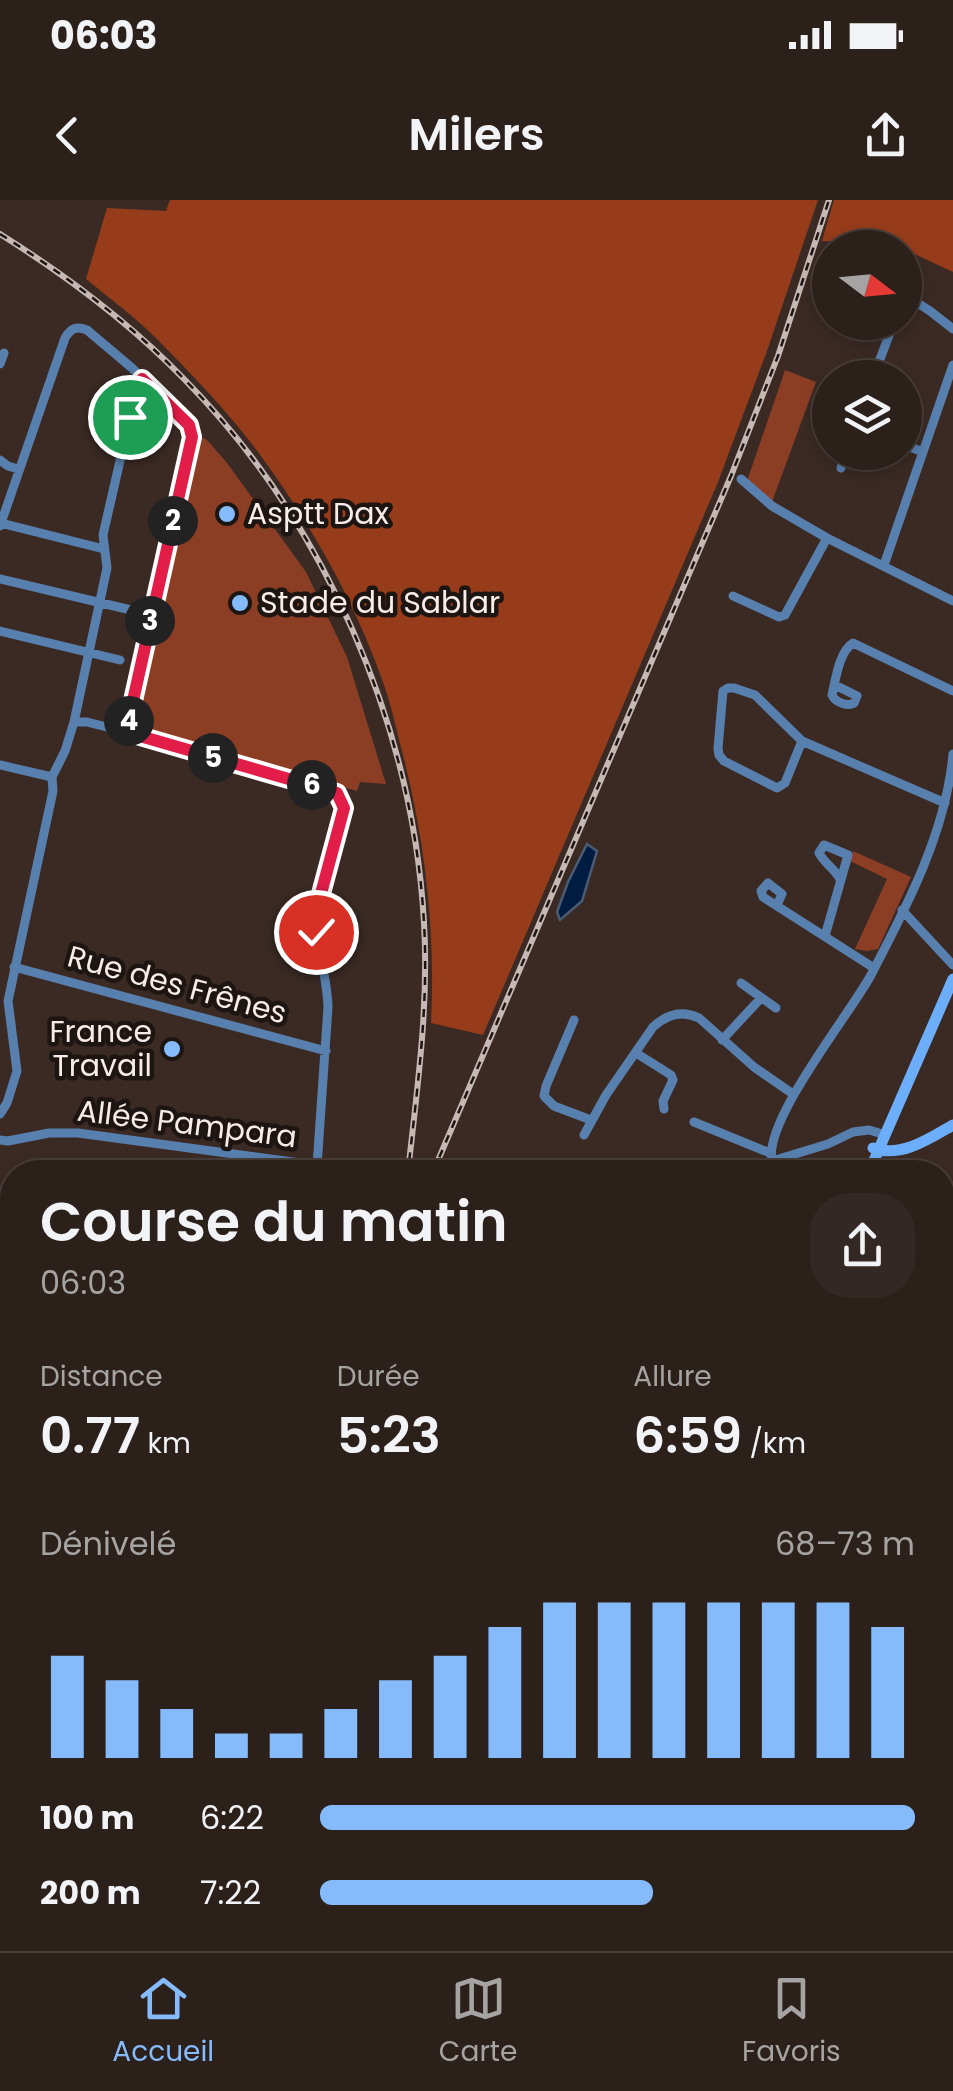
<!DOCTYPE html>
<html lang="fr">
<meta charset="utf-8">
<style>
:root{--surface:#2c201b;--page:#342824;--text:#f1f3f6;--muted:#a6a3a3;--line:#483e3a;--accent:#85bbfb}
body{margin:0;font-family:Poppins,sans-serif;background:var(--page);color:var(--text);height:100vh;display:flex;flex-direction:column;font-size:38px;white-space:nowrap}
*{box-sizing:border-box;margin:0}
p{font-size:32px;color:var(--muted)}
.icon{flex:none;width:55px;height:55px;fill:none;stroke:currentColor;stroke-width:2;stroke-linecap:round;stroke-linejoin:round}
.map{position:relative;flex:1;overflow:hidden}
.details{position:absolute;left:0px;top:960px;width:955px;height:792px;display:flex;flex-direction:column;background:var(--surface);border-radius:40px 40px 0 0;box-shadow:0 5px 15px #0003,0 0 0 2px var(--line)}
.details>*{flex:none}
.needle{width:65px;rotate:106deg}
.tools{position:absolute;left:812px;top:30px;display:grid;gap:20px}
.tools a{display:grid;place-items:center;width:110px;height:110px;border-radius:50%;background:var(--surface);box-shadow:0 5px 15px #0003,0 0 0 2px var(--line);font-size:50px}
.pin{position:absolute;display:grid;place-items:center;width:85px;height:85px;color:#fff;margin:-42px;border:5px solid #fff;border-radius:50%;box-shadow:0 2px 10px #0007}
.km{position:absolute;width:50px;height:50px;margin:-25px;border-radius:50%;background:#222;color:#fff;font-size:28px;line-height:50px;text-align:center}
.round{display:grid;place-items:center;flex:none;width:105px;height:105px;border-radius:40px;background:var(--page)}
.summary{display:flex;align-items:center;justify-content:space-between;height:170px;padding:0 40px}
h1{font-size:55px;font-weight:600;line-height:75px}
.stats{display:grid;grid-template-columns:repeat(3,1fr);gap:15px;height:170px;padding:10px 40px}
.stats div{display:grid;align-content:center}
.stats b{font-size:50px;font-weight:600}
.stats small{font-size:28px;font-weight:400}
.stats p{font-size:28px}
.chart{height:280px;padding:20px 40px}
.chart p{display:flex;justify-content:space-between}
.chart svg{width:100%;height:180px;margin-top:10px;stroke:var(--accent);stroke-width:6}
ul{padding:0 40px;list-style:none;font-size:32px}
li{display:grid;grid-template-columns:160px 120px 1fr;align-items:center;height:75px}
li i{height:25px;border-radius:12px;background:var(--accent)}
.status{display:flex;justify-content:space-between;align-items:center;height:70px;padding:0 50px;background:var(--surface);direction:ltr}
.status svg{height:28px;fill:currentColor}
header{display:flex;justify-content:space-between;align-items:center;height:130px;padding:0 40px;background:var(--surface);font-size:45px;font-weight:600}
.tab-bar{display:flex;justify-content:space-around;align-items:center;height:140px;border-top:2px solid var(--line);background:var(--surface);font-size:28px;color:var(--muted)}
.tab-bar a{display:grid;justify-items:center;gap:5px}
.tab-bar .active{color:var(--accent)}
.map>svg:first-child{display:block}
</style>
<div class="status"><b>06:03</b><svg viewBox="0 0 49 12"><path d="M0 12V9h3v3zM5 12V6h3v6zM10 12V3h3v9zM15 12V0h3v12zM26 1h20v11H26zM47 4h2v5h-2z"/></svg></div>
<header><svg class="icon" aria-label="back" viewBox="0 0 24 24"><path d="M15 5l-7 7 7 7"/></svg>Milers<svg class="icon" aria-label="share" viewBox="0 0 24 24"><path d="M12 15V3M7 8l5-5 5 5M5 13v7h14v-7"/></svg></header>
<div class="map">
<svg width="953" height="1751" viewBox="0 0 953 1751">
<rect width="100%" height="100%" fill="#3b2a24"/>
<path fill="#8c3e24" d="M785,170L816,182L772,302L747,281Z
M197,235L207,240L227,263L306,372L347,457L386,584L360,582L357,591L135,527L132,523Z
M853,651L911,677L878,749L867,751L855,749L887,679L850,661Z"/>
<path fill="#963c1b" d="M170,0H818L767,151L718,282L483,835L431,823C436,725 424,631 398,536C394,519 390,502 384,485C358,409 317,335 271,270C238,222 196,179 156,138C134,116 109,98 86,79L107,8L166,11Z
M834,0H953V72L891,43L822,41Z
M0,1299L12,1317V1375L5,1374L12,1385V1420L0,1402Z
M0,1486L12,1503V1590L0,1577Z"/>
<path fill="#001d41" stroke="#4a5b73" stroke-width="2.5" d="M587,644L597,651L582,701L560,720L557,712L568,682Z
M0,1402L12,1420V1503L0,1486Z"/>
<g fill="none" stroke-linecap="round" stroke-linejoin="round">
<path stroke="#5880af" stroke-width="9" d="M905,95L930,111L953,129
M0,164L4,153
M873,178L894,122
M905,245L923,252
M0,260L8,266L18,269
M841,268L846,252
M741,279L772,306L827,338L953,401
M1,323L104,349
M0,326L65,138C71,128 76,126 87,130L132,168L192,230V237L126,532
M884,365L953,165
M0,379L131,410
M733,396L779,417L785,415L827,338
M0,431L120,460
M835,485L857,496L854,503C847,507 835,502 832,495C836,478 839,452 853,443L953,491
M74,522H87L126,532L330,590C338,594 342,598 344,607L316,714C316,746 327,775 328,807L317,966
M802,541L785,583L777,588L724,561L719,555L718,548L723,491L728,488H734L755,495L802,541L945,603
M0,565L52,577
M777,705L782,694L768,683L761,691L763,697L874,768
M902,710L953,765
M825,736L848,655L824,645L819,653C824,663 835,669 840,679
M14,767L326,851
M741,783L776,808
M574,820L546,886L544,896L554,906L591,920
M722,840L761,798
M636,853L671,875L673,880L663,901L664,909
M0,914L7,903L17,871L8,801L53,591L52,577L65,551L74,522L107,368L103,335L130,217L142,179
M694,922L770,953
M584,935L606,895L653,827C667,814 682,810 699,818L754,867L793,894
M0,940L8,941L49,933H78L368,972
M772,961C763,921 850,814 871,775C907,706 946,632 953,554
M760,972L772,961L828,944L853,932L869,930L886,935
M942,1059L953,1037
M942,1126L953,1131
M942,1209L953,1186
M942,1247L953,1252
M942,1340L953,1345
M396,1740V1751
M591,1740L607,1751
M839,1740V1751
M928,1746L930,1751
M555,1751L562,1740"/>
<path stroke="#6caef9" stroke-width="11" d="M873,948C901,958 929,939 953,925
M869,972L953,779
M0,1019L12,1026
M0,1244L12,1260
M0,1256L12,1274
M942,1580L953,1592
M245,1740L249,1751
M433,1740L452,1751
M768,1740L771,1751"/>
<g stroke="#c6b8b4" stroke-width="6">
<path id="rail" d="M0,34C67,76 129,122 184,179C324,321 413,524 424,723C429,807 417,889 408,972
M433,972L731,276L778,156L829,0
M274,1740L276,1751"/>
</g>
<use href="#rail" stroke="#1d1512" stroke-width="2.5" stroke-dasharray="8" stroke-linecap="butt"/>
</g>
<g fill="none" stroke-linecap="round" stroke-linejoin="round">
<g stroke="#fff" stroke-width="20">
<path id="route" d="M130,217L142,179L189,225L192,237L126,532L337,593L344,608L319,701L316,732"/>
</g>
<use href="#route" stroke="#e11d48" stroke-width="12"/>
</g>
<g fill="#85bbfb" stroke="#1d1512" stroke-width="4">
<circle cx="227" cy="314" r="10"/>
<circle cx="240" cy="403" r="10"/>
<circle cx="172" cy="849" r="10"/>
</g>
<g text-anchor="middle" stroke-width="9" stroke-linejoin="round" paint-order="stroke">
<g font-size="30" fill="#f8ece8" stroke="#1d1512" text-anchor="start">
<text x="247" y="324">Asptt Dax</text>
<text x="260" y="413">Stade du Sablar</text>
<text x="152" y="842" text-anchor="end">France<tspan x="152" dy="34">Travail</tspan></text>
</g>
<g font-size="30" fill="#f8ece8" stroke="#1d1512">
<text transform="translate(177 785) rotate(15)" y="10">Rue des Frênes</text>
<text transform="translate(187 924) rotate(7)" y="10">Allée Pampara</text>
</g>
</g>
</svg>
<div class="tools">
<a><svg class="needle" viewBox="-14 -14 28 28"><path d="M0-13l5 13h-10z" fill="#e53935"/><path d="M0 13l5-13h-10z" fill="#a6a3a3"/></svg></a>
<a><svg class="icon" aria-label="layers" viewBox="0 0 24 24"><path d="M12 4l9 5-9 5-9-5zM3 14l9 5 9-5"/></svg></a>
</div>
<div class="pin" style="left:130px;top:217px;background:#1e9e55"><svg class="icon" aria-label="arrive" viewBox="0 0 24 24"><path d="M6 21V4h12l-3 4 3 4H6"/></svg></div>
<div class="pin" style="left:316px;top:732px;background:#d93025"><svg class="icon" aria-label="check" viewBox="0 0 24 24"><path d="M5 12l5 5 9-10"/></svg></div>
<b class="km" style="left:173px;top:321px">2</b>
<b class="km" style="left:150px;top:421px">3</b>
<b class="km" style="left:129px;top:521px">4</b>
<b class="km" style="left:213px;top:558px">5</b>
<b class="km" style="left:312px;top:585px">6</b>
<section class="details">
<div class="summary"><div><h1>Course du matin</h1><p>06:03</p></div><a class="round"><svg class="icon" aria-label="share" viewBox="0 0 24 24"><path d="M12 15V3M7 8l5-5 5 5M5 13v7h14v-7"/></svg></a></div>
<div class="stats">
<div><p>Distance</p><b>0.77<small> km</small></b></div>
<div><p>Durée</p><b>5:23</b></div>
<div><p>Allure</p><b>6:59<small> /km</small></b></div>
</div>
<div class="chart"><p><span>Dénivelé</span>68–73 m</p>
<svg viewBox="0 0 160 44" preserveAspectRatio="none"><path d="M5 44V19M15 44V25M25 44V32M35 44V38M45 44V38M55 44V32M65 44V25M75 44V19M85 44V12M95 44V6M105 44V6M115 44V6M125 44V6M135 44V6M145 44V6M155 44V12"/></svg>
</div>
<ul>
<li><b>100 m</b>6:22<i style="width:100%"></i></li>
<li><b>200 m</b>7:22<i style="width:56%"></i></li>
</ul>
</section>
</div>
<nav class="tab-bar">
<a class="active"><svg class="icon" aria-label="home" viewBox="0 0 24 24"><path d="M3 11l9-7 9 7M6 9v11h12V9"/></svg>Accueil</a>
<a><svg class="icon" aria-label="map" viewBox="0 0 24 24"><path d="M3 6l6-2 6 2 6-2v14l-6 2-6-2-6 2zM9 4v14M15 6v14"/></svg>Carte</a>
<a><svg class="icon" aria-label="saved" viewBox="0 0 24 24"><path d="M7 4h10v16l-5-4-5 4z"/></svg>Favoris</a>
</nav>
